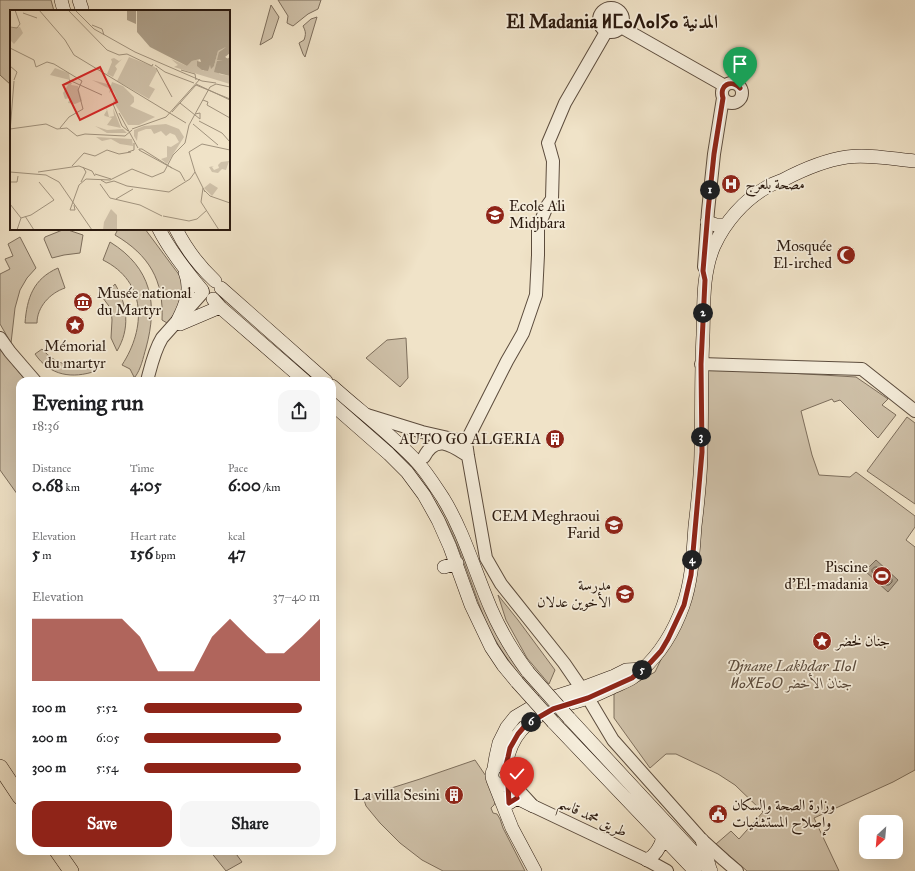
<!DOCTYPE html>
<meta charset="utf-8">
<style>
:root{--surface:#fff;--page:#f6f6f6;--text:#202124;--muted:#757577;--accent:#8f2418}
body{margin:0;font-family:"IM FELL Great Primer",Amiri,"Noto Sans Tifinagh",serif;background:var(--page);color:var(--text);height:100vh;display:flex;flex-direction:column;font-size:15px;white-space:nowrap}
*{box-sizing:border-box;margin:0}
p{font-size:13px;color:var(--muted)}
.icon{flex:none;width:22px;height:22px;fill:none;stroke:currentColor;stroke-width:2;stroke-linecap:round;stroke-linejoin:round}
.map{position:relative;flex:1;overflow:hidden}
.side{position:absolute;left:16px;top:377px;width:320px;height:478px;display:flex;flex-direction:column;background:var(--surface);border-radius:12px;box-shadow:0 4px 16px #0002}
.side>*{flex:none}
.needle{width:26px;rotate:206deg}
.fabs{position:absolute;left:859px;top:815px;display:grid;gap:8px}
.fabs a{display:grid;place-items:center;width:44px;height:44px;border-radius:8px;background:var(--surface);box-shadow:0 4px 16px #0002;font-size:20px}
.pin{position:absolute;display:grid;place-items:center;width:34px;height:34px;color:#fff;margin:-41px -17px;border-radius:50% 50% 50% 0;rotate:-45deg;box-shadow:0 0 4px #0007}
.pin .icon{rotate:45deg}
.km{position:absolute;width:20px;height:20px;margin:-10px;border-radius:50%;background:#222;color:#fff;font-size:11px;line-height:20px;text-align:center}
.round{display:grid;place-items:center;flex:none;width:42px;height:42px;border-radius:12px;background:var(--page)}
.head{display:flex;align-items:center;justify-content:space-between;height:68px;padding:0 16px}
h1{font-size:22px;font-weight:700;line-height:30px}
.stats{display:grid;grid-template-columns:repeat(3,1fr);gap:6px;height:68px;padding:4px 16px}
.stats div{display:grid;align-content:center}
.stats b{font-size:17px;font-weight:700}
.stats small{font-size:11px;font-weight:400}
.stats p{font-size:11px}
.chart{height:112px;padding:8px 16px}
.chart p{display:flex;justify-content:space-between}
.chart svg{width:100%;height:72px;margin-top:4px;fill:var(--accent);opacity:.7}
.primary-button{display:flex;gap:8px;margin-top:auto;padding:8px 16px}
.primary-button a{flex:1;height:46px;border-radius:12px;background:var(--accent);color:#fff;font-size:16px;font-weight:700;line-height:46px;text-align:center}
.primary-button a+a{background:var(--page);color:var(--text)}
ul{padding:0 16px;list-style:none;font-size:13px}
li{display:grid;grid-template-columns:64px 48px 1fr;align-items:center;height:30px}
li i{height:10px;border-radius:5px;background:var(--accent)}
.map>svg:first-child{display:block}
</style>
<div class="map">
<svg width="915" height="871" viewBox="0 0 915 871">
<rect width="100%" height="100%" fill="#f0e3c8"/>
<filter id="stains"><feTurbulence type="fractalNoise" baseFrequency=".005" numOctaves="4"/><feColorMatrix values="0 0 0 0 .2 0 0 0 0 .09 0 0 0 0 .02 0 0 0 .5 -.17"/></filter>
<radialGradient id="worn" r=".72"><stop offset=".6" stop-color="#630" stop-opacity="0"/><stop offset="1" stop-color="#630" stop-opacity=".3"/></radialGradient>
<path fill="#cfc1a9" stroke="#7d6e5c" d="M0,0H51L54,11H11V85L0,75Z
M278,0H321L318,9L308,14L293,26L287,23L288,16Z
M271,5L279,17L272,38L260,45Z
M317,17L305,57L303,54L299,43L304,40C306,34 306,32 303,26L311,19Z
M65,229L83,235L80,253L64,255L52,258L44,239L45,237Z
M118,229H145L180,276C186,291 180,312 167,323L162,320C164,280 149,255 115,235Z
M20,237L36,268L27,278L20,290L15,308L11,343L0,324V274L10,269L5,259L13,256L8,244Z
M110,242C152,268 158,304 146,348C143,358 141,369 135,377H134L130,369L122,365C146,328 147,282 103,260Z
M58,268L65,288C50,293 37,307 37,323H25C27,298 33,279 58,268Z
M115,284C128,306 130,329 117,351L111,338L112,320L111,309L103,298Z
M224,297L321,381H314L220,302Z
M406,338L408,378L400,387L366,358L387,340Z
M0,349L26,381H20V498L0,470Z
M42,349C56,365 73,369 92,361L96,371C72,379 50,376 35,354Z
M704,368L856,377L888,399L882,405L896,415L878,438L840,400L834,402L832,399L801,411L812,455L819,475L850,477L856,472L915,516V527L906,540L915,547V770L893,782L814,818L839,871H747L716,844L731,831L739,839L763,812L735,785L718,774L676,754H666L650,768L614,718V694L623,688L634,684L655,672L679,622L693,579Z
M332,391L403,455L435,493L536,688L533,691C512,667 495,644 483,615C469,579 459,542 439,508C424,481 400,459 377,438C362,424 347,411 332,397Z
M907,417L915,423V504L867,471Z
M498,595L518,620L555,670L549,684L527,658L506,620Z
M475,760L490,782L496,801L494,805L491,808L493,813L497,814L500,819L503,828L525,871H443L422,860L400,843L380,823L366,806L363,797L420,779Z
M210,851H234L242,862L226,871Z"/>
<path fill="#ad9f89" stroke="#796a58" d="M876,560L898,580L888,592L865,571Z"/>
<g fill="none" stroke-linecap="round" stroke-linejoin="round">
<path stroke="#6c5c4c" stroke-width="1" d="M875,567H877L892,579V582L889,585H886L872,572V570Z"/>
<g stroke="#5c4c3d" stroke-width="14">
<path id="tertiary" d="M599 20a12 12 0 1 1 24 0a12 12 0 1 1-24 0Z
M621,27L725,86
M606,32L565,103L548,143L553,161L552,199L547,206L538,228V255L536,295L523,333L507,361L466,442L468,456L486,558L501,584L564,663L588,698L613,740L702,840L724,860L737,871
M722 93a10 10 0 1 1 20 0a10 10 0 1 1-20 0Z
M704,267L708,211L714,154L723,98
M0,338L10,352L35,381
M701,364L862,369L915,411
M147,381C151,366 154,351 162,338L203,292
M367,415L422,432L466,442
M424,457C436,434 451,445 468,456
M511,782L533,806L647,860L667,871"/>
</g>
<g stroke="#2b1a0f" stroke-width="14">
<path id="secondary" d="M61,0L64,11
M79,0L82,9
M707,222L716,225H726
M159,229C170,251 186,271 202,290
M176,229C186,249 198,265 215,281
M221,288L326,381
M213,299L221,308L305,381
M178,320C186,304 192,289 185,272
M180,324L220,307
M332,386C361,412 392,435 418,463C427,473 435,486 443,498C464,532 475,572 491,609C501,632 513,652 528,672
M332,404L389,454L407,472L424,495L438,520L450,547L471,605L491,647L503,665L517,682
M444,567L457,563
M569,718L711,871
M553,722L695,871
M506,765C511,736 526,720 553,709C563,705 575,702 585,699C595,696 604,691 613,687C619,684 626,682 632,678C635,676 639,673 642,670C662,652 674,631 683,606C692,581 693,553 695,526C698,501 701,475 701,450C702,411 701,373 703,335C704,305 702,274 714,246C725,222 744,200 767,187C772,184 778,182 783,180C802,170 826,160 847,157C869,154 893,159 915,161
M494,768L496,756L499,743L507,727L515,717L542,701L582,688L614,676L626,670L643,669
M493,780C503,793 519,780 511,769C503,758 488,768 493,780L512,828L535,871
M509,803L517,798L533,806
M702,840L710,869
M647,860C656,855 660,848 663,838"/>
</g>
<g stroke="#2b1a0f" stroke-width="16">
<path id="primary" d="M0,767L20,797
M57,851L71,871"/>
</g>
<use href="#tertiary" stroke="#f5eddb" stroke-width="12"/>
<use href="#secondary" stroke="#f5eddb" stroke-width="13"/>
<use href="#primary" stroke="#f0e3c8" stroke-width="15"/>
<g stroke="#2b1a0f" stroke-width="14" stroke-linecap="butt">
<path id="secondary-bridge" d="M528,672L569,718
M517,682L553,722"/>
</g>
<use href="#secondary-bridge" stroke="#f5eddb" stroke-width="13"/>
</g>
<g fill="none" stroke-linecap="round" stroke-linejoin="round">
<g stroke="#fff" stroke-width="8">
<path id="route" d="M517,798L509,803L508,785C515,779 515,770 506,765L508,757L510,748L518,734L524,727L534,720L553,709L588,698L632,678L650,663L661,651L668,639L684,605L691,575L702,452L701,364L705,280L703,271L708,211L714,154L723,98C719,85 731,79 740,88"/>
</g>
<use href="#route" stroke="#8f2418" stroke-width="5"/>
</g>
<defs>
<g id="hospital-disc" transform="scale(1)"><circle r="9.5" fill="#8f2418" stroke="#f5eddb"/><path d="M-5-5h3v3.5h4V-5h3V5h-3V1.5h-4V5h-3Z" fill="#fff"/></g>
<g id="school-disc" transform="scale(1)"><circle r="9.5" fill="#8f2418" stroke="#f5eddb"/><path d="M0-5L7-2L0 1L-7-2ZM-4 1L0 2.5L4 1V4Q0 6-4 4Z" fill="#fff"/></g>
<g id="mosque-disc" transform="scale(1)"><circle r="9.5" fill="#8f2418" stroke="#f5eddb"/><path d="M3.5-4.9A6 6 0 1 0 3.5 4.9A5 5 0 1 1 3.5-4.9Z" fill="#fff"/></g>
<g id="museum-disc" transform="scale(1)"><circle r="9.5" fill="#8f2418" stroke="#f5eddb"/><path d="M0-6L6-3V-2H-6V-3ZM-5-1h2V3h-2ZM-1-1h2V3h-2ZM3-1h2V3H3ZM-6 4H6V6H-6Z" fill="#fff"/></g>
<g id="sight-disc" transform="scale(1)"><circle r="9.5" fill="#8f2418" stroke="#f5eddb"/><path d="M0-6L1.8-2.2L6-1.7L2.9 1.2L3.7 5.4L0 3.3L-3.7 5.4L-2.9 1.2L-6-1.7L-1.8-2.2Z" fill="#fff"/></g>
<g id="building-disc" transform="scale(1)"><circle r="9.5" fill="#8f2418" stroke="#f5eddb"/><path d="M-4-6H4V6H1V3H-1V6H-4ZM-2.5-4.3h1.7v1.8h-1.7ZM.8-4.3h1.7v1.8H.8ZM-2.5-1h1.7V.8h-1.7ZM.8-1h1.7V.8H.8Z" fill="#fff"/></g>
<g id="stadium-disc" transform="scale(1)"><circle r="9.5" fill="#8f2418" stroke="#f5eddb"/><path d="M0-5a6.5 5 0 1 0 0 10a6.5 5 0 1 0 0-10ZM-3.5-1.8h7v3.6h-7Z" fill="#fff"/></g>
<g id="civic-disc" transform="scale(1)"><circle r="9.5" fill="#8f2418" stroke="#f5eddb"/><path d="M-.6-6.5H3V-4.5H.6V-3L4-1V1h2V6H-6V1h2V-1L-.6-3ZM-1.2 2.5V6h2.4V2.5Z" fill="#fff"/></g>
</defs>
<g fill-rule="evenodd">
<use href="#hospital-disc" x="731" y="184"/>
<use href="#school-disc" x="495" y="215"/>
<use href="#mosque-disc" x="846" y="255"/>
<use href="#museum-disc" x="83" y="302"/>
<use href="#sight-disc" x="75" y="325"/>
<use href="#building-disc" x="555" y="439"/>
<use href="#school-disc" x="614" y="525"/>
<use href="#stadium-disc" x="882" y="576"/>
<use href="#school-disc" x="625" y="594"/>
<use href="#sight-disc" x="822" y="641"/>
<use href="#building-disc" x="454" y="795"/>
<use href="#civic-disc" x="718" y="814"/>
</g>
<g text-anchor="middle" stroke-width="3.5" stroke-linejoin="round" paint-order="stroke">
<g font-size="15" fill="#2b1a0f" stroke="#f5eddb" text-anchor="end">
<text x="745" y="189" text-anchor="start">مصحة بلعرج</text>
<text x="509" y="211" text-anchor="start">Ecole Ali<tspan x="509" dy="17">Midjbara</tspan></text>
<text x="832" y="251">Mosquée<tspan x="832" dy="17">El-irched</tspan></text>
<text x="97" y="298" text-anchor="start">Musée national<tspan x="97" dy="17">du Martyr</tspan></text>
<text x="75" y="351" text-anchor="middle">Mémorial<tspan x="75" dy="17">du martyr</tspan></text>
<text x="541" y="444">AUTO GO ALGERIA</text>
<text x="600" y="521">CEM Meghraoui<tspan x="600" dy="17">Farid</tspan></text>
<text x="868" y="572">Piscine<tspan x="868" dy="17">d'El-madania</tspan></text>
<text x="611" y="590">مدرسة<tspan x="611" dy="17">الأخوين عدلان</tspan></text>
<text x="836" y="646" text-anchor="start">جنان لخضر</text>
<text x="440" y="800">La villa Sesini</text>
<text x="732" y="810" text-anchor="start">وزارة الصحة والسكان<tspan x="732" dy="17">وإصلاح المستشفيات</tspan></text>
</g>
<g font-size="15" font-style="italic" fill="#5c4c3d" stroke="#f5eddb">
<text x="791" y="671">Djnane Lakhdar ⵊⵏⴰⵏ<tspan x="791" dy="17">ⵍⴰⵅⴹⴰⵔ جنان الأخضر</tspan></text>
</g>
<g font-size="15" fill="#2b1a0f" stroke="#f5eddb">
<text transform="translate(593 817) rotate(25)" y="5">طريق محمد قاسم</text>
</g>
<g font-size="19" font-weight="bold" fill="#2b1a0f" stroke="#f5eddb">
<text x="612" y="28">El Madania ⵍⵎⴰⴷⴰⵏⵢⴰ المدنية</text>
</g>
</g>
<g transform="translate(10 10)">
<rect width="220" height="220" fill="#f0e3c8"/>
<path d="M10,17L13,23L4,34L0,30V18ZM216,37L209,42L213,50L209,64L220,66V74L164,57L168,55L161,49L177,56L182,51L190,49L188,51L193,61L200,55L204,56L208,41ZM119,47L145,57L147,61L139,76L145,79L139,89L107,71ZM104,48L109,51L112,49L105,56L107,59L103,67L97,64L102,52L101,49ZM45,58L59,63L60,70L40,65ZM82,70L101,75L102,72L113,76L124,87V92L120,96L145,107L129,115H118L103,91L107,89L104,82L102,80L99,83L100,79ZM59,72L62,73L61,75L68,76L72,91L65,94L58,93L60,88L55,89L53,83L58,75H52ZM94,96L97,99L99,107L104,106L103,98L111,118L97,115L102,108L95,106L94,105L97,100ZM156,114L169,119L174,127L157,154L151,149L157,147V136L161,137L169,132L165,125L160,123L156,126L151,121L144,124L141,119H136L128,122L127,131L124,126V120L134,116ZM85,116L97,120L113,119L117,123H97ZM86,127L122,129L123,136L110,134L101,129L92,131ZM219,151L216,160L212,159L208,163L202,162L199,157L204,156L202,157L204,160L209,158L208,155L211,152ZM200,173L208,178L202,186L194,178ZM101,199L107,205V220H93L94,212Z" fill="#cfc1a9"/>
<path d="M117,0H126V14L117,10ZM127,0H220V43L215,47L217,49L220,47V66L204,62L207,51L213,50H207L209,42L216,37L208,41L204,56L201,59L200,55L198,61L192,60L187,56V51L191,52L190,49L182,51L177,56L140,37L127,22Z" fill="#ad9f89"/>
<path fill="none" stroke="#ad9f89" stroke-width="2" d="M205,0L219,20L220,28M220,39L213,47L220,51"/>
<path fill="none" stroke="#a1937e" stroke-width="1" d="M29,0L55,30L64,45L176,113M58,0L97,40L109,45L117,44L142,56L143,54M65,0L84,19L125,42L192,71L206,73M13,3L27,8M82,15L92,19L94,25M0,17L7,18L10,14L5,0M0,38L24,50L26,57L37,52L44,54L72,71M145,55L155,62L184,73M0,56L7,62L4,70M146,58L162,87M171,60L185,64L186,70M59,70L92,85M186,74L220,90M193,90L198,92L197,95L220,108M170,93L190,109V103L185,104M103,94L112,116L118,121M162,102L186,75L220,89M109,103L128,138M189,111L212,123L220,132M183,114L208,135M50,118L59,107L73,99L68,80L72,71M0,119L36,114L47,119L57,118L67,126L75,124L115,126L122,120M122,119L156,107L190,69M0,122L4,71M129,139H132L162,158L129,140ZM118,142L124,140V133M62,156L74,143L85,146L97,140L109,144L121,142M162,158L170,162L175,171M0,162L36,165L49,172L82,220M28,162L69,156L82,161L85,166M85,164L101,169M91,170L96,173L104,171L117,176M0,172H7L8,166M71,172L76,162L73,157M90,174L100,188L130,195L152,206M117,176L159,182L180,169L185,162M193,178L191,192L209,220M194,180L200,186L220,193M195,182L185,162L179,142L192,134L220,140M106,189L123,179M0,194L11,208L7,220M64,195L65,200H60L69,175L76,169L100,170L122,159L142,167L154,162L163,145L175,133L179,115L200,77L206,74L220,77M15,206L24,220M153,206L179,211L187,209L197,200M11,208L21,205L44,190L29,172"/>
<path fill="#d62828" fill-opacity="0.15" stroke="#d62828" stroke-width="2" d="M90,57L107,92L70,110L53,75Z"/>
<rect width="220" height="220" fill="none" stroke="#2b1a0f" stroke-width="2"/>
</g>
<rect width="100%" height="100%" filter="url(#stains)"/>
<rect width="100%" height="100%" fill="url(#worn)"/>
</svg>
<div class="fabs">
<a><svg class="needle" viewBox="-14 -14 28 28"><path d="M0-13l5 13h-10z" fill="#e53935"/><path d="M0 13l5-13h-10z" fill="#757577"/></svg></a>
</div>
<div class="pin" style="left:740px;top:88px;background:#1e9e55"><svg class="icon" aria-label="arrive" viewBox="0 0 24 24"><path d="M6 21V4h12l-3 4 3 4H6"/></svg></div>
<div class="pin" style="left:517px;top:798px;background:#d93025"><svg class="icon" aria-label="check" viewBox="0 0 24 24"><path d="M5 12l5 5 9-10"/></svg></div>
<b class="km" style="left:710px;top:190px">1</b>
<b class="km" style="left:703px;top:313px">2</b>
<b class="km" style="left:701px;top:437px">3</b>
<b class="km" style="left:692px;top:560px">4</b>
<b class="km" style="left:642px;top:670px">5</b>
<b class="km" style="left:531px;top:722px">6</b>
<section class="side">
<div class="head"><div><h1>Evening run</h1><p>18:36</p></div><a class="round"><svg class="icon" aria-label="share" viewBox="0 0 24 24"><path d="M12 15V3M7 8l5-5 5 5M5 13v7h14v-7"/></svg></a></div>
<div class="stats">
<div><p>Distance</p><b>0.68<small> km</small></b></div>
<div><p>Time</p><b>4:05</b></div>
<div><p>Pace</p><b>6:00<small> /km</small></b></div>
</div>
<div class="stats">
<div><p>Elevation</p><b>5<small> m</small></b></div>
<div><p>Heart rate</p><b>156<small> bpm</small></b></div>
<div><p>kcal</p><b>47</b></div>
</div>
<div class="chart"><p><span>Elevation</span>37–40 m</p>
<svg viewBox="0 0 160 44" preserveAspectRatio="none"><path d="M0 44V6L10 6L20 6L30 6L40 6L50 6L60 17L70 38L80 38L90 38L100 17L110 6L120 17L130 27L140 27L150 17L160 6V44z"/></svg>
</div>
<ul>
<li><b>100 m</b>5:52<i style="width:90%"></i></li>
<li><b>200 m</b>6:05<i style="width:78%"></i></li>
<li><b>300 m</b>5:54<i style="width:89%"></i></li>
</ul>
<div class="primary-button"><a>Save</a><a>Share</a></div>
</section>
</div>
